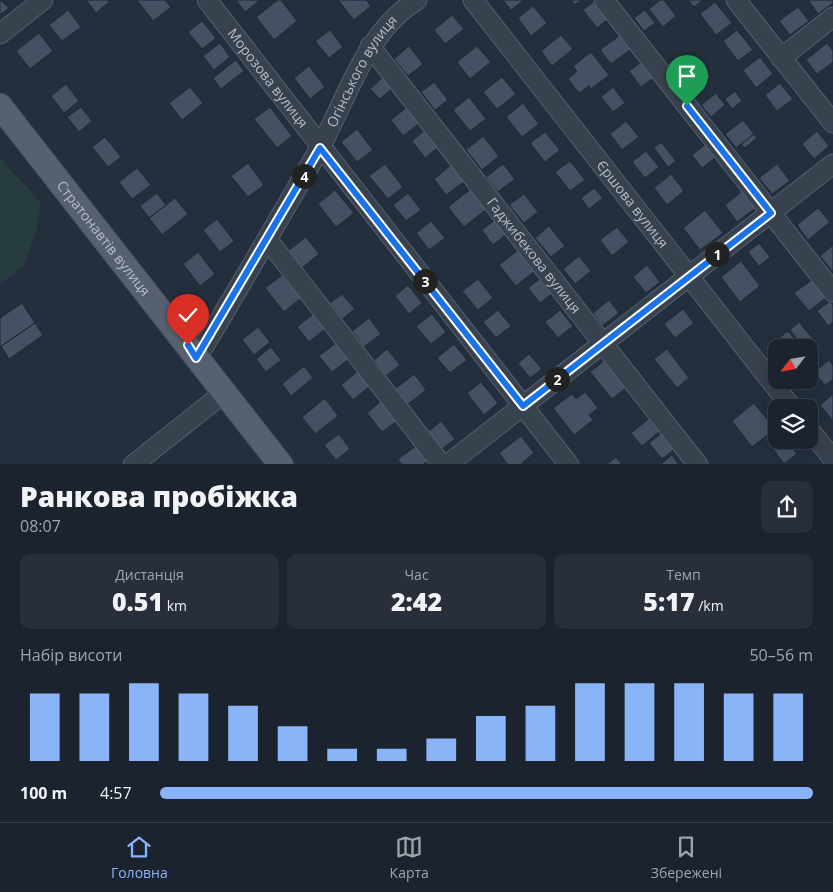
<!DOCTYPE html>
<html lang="uk">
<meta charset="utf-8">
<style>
:root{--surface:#1b232e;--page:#282f3a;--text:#f1f3f6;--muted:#a0a4aa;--line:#39404a;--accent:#8ab4f8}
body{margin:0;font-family:"Open Sans",sans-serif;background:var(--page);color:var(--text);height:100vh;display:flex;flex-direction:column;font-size:19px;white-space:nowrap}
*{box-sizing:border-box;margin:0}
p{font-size:16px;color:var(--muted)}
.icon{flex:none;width:28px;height:28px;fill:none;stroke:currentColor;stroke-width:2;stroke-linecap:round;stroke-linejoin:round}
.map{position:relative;height:464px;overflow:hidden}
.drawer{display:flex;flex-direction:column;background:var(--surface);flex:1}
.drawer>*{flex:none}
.needle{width:32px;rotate:239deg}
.fabs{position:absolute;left:768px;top:339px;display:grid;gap:10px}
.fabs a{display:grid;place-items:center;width:50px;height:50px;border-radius:10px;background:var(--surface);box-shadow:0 5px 20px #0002,0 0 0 1px var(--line);font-size:25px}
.pin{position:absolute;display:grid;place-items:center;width:42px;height:42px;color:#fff;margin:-51px -21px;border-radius:50% 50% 50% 0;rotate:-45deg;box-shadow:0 0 5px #0007}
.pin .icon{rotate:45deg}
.km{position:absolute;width:25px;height:25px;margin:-12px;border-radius:50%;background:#222;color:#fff;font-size:14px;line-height:25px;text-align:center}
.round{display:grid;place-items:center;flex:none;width:52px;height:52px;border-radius:10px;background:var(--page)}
.summary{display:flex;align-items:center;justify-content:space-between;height:85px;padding:0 20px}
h1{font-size:28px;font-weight:800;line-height:38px}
.metrics{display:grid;grid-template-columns:repeat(3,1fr);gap:8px;height:85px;padding:5px 20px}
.metrics div{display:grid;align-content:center;border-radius:10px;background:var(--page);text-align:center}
.metrics b{font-size:25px;font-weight:800}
.metrics small{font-size:14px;font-weight:400}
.metrics p{font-size:14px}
.chart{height:140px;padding:10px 20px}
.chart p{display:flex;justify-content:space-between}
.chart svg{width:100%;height:90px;margin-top:5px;stroke:var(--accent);stroke-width:6}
ul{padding:0 20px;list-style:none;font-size:16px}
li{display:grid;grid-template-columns:80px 60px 1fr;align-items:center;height:38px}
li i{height:12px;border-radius:6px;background:var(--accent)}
.menu{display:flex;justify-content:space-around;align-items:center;height:70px;border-top:1px solid var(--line);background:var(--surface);font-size:14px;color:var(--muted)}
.menu a{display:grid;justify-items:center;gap:2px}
.menu .selected{color:var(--accent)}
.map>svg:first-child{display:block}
</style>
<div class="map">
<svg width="833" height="465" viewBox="0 0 833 465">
<rect width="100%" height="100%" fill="#242f3e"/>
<path fill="#263c3f" d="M0,158L41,203L36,232L24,265L0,285Z"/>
<path fill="#455162" stroke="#1f2835" d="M0,0L9,8L0,15Z
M86,0H107L109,2L96,13Z
M137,0H165L171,7L153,21Z
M236,0H260L245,12Z
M278,0H281L297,21L274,40L256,17Z
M338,0H366L371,6L354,20Z
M503,0H524L511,10Z
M571,0H581L575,5Z
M596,0L611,17L597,28L583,10Z
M660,0H664L676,16L663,27L649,9Z
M688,0H703L694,7Z
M808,0H833V3L818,14Z
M715,2L732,23L716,35L700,14Z
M533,6L547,23L531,36L518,18Z
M798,7L809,21L790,35L779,21Z
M68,10L81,27L62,41L49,25Z
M645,10L655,23L644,31L634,18Z
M452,15L464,29L445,44L434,30Z
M202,21L216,38L202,49L188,32Z
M330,30L343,47L329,58L315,41Z
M737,30L753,50L738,61L723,41Z
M39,33L53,51L30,69L16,51Z
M623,33L634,47L611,64L600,50Z
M561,35L573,49L552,66L541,51Z
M220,43L230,57L214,70L203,56Z
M827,43L833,51V62L817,74L806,60Z
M409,46L423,64L408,76L394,59Z
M477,46L491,62L470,79L457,62Z
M591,52L609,75L591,89L589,86L579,93L568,79L577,71L573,66Z
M760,57L773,74L756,88L743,70Z
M236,60L244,71L221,89L213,78Z
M644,60L656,76L641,87L629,71Z
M699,62L711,77L692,91L681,76Z
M309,66L325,87L310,99L294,78Z
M383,77L393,88L380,99L370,89Z
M502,77L516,94L497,109L483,92Z
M434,82L448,100L435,110L421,92Z
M780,83L793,99L777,111L765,95Z
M66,84L79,101L64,113L51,96Z
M190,87L203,103L182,120L169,103Z
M613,87L625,103L613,112L601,97Z
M735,91L742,101L732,109L725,99Z
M716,93L725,105L711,117L701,105Z
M469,97L486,119L470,131L453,110Z
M523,103L539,124L522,137L506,117Z
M81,107L92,121L79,132L67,117Z
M270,107L292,136L277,148L254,119Z
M407,107L420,123L403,136L391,120Z
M743,120L754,134L736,148L725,134Z
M626,121L639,137L622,150L610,134Z
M357,129L373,150L357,162L341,142Z
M426,129L440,146L425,158L412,141Z
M817,131L829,146L814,159L802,144Z
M545,132L560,150L545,162L530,143Z
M754,134L757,138L745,148L741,144Z
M483,136L499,156L482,170L466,150Z
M105,137L121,157L108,167L92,147Z
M661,142L676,161L668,167L654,148Z
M708,142L719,155L702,168L692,155Z
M646,151L659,167L645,178L632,162Z
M570,161L585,180L570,191L555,172Z
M248,163L264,185L248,197L231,176Z
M385,164L403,187L388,199L369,176Z
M452,164L465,181L446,195L434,179Z
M503,164L515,179L498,192L486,177Z
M777,164L790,181L772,194L759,178Z
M137,168L151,185L132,199L119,182Z
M671,174L684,191L667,205L654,188Z
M472,188L488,208L464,227L448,207Z
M594,188L603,198L589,209L581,198Z
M745,189L758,206L737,222L725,205Z
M335,190L354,213L336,227L318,204Z
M157,193L166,205L149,218L140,206Z
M408,193L421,210L406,221L393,205Z
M524,194L538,212L524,223L509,205Z
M175,198L188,214L162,235L149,218Z
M818,208L830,222L808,240L797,225Z
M705,210L723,233L700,250L683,228Z
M217,219L234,241L220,252L203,230Z
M496,219L508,233L493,245L482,230Z
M431,221L445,238L429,250L416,233Z
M549,226L565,246L551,257L535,238Z
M617,227L629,242L612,256L600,240Z
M306,237L319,254L302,268L288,251Z
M759,243L770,257L759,266L748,252Z
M833,245V272L820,256Z
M519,249L536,270L516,286L499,265Z
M198,252L215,274L200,286L183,264Z
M579,256L591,271L575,284L563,269Z
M741,261L760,286L740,302L721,277Z
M647,265L660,282L646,293L633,277Z
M282,275L301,298L284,312L265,288Z
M542,277L554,292L540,303L528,288Z
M478,279L493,298L478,310L462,291Z
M813,279L827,297L809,311L794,293Z
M408,285L422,303L409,314L395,296Z
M342,294L355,309L342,319L330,303Z
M609,300L619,313L602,326L593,313Z
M830,301L833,305V322L828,326L817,311Z
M22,303L35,323L0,347V318Z
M683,309L694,323L675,338L664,324Z
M498,310L511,326L496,338L483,322Z
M560,310L573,326L558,338L545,322Z
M313,314L325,329L309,342L297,327Z
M432,314L446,332L431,344L416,326Z
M369,318L381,334L364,347L352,331Z
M799,322L818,345L809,352V348H804L790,330Z
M35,323L43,335L9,359L1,346Z
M258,327L270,342L254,355L242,340Z
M788,331L799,344L795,348H776V351L771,344Z
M336,343L349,359L332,372L319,356Z
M454,344L467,360L450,373L437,358Z
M271,347L281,360L266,372L256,359Z
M387,349L400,365L386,376L374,360Z
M667,349L689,378L677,388L654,359Z
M529,354L542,369L530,378L518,363Z
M605,360L627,387L612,399L590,372Z
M829,360L833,365V379L825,385L814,372Z
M304,366L313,378L291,396L282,384Z
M358,371L370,386L353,400L341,385Z
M414,374L426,390L407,405L395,389Z
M481,382L498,403L484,415L467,393Z
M585,392L598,408L589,415L593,420L574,435L553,408L572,394L576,399Z
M833,394V421L820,405Z
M325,398L338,416L315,434L302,417Z
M381,401L397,421L382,432L367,413Z
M754,403L775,429L752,447L732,421Z
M651,417L661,430L642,446L631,433Z
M441,421L455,439L442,449L428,432Z
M663,432L676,448L662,459L649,443Z
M339,434L350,449L336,460L324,445Z
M521,436L534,453L520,465H508L499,453Z
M776,440H786L797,454L784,464L770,445Z
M416,446L427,461L423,465H402L398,459Z
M672,455L679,465H660Z
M616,457L622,465H606Z"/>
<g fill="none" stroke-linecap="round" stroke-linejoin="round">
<g stroke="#565f6c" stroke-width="21">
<g id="minor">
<path id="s1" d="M207,0L569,465"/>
<path id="s2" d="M473,0L792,408"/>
<path d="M604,0L833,292"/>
<path d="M736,0L833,123"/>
<path d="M0,34L43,0"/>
<path id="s3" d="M370,46L698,465"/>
<path d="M781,58L833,17"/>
<path d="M268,240L442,465"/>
<path id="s4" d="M197,358C238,289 279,220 318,151C348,98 364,33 417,0"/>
<path d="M809,429L833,459"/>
<path d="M133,465L225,392"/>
<path d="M447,465L833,164"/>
</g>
</g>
<g stroke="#414a57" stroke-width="26">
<g id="major">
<path id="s5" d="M0,106L281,465"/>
</g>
</g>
<use href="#minor" stroke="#38414e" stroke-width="19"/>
<use href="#major" stroke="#56606e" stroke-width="24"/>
</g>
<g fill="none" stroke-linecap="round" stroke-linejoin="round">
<g stroke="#fff" stroke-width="10">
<path id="route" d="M188,345L196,358L320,148L523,406L771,213L687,106"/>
</g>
<use href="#route" stroke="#1a73e8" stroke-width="6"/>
</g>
<g text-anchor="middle" stroke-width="5" stroke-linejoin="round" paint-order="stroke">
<g font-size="14" fill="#b4bcc9" stroke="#1d2633">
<text dy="5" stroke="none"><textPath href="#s4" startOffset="331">Огінського вулиця</textPath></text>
<text dy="5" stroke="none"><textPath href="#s1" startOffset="99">Морозова вулиця</textPath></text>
<text dy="5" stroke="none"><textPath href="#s2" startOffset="259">Єршова вулиця</textPath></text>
<text dy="5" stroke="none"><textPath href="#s5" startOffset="168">Стратонавтів вулиця</textPath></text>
<text dy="5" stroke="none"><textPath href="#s3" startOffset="266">Гаджибекова вулиця</textPath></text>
</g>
</g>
</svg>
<div class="fabs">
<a><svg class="needle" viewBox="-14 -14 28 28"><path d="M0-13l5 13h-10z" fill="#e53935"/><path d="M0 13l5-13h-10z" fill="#a0a4aa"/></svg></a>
<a><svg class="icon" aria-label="layers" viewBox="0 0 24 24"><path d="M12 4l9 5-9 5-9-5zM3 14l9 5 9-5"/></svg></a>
</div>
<div class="pin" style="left:687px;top:106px;background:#1e9e55"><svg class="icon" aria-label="arrive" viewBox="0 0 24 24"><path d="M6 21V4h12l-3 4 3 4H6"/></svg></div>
<div class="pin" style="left:188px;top:345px;background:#d93025"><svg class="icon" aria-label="check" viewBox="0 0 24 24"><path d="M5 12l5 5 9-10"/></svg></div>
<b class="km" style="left:717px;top:254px">1</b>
<b class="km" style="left:557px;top:379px">2</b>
<b class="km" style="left:425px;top:281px">3</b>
<b class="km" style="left:304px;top:176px">4</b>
</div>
<section class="drawer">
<div class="summary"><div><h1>Ранкова пробіжка</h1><p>08:07</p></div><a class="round"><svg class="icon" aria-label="share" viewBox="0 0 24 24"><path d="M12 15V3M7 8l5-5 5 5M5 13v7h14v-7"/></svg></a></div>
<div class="metrics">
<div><p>Дистанція</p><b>0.51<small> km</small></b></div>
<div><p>Час</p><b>2:42</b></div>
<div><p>Темп</p><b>5:17<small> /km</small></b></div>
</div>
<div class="chart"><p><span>Набір висоти</span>50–56 m</p>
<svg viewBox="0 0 160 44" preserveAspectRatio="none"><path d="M5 44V11M15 44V11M25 44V6M35 44V11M45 44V17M55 44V27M65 44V38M75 44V38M85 44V33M95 44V22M105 44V17M115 44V6M125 44V6M135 44V6M145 44V11M155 44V11"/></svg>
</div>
<ul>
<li><b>100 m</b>4:57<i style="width:100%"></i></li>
</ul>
</section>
<nav class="menu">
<a class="selected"><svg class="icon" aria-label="home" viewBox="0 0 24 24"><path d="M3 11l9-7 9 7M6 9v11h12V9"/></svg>Головна</a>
<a><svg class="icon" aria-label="map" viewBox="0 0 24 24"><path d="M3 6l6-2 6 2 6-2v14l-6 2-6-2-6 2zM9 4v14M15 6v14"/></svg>Карта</a>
<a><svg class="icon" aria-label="saved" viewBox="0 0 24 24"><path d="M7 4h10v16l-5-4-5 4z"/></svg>Збережені</a>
</nav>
